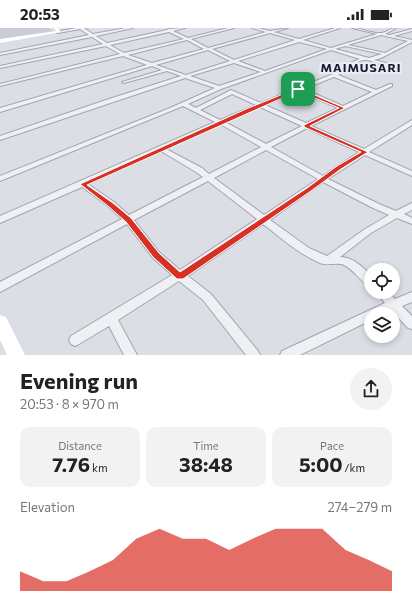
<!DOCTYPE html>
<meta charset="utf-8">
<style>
:root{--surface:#fff;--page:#f2f2f2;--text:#222;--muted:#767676;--accent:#d93025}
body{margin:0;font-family:Commissioner,sans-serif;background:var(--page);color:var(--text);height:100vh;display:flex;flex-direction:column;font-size:15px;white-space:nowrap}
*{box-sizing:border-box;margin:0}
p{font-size:13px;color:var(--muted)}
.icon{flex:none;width:22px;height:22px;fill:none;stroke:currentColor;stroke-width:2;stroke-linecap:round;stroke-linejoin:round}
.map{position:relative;height:327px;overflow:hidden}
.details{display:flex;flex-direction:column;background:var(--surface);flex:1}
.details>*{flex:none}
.tools{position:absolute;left:364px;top:235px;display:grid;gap:8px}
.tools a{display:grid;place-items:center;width:36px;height:36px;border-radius:50%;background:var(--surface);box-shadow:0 2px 6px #0003;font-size:20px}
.pin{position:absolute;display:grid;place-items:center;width:34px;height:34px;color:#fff;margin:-17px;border-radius:8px;box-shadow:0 2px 6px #0006}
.round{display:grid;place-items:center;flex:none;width:42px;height:42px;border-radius:21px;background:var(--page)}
.overview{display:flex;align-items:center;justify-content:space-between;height:68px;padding:0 20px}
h1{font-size:22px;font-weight:700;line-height:30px}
.figures{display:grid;grid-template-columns:repeat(3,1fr);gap:6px;height:68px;padding:4px 20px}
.figures div{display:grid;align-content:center;border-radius:10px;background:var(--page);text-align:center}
.figures b{font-size:20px;font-weight:700}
.figures small{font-size:11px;font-weight:400}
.figures p{font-size:11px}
.chart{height:112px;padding:8px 20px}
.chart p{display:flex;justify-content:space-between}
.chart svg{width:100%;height:72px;margin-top:4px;fill:var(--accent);opacity:.7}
.status{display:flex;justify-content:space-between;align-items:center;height:28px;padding:0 20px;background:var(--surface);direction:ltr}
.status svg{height:11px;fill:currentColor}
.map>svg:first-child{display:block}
</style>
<div class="status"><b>20:53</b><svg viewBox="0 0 49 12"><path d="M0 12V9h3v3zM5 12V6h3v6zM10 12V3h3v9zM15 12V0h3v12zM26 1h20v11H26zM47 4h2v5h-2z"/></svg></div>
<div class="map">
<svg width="412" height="327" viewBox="0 0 412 327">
<rect width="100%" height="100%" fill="#dcdee6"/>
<path fill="#cacdd8" d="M0,0H49L53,4L0,12Z"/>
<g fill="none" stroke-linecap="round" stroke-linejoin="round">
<g stroke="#a2a5b0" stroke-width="2">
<path id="minor" d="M76,0H84L93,6L126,0H133L96,8L107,15L167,2L168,1L185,0L173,3L188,10L228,0H234L191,11L208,20L266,4L252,0H258L270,3L288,0L274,4L299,11L335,0H340L303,12L331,20L377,6L352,0C362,0 372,6 381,5C386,5 390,0 396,0L385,6L390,7L412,1V3L394,8L412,12V14L381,30L374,32L394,37V39C384,39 375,33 366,32C355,31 347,44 338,47L376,62L390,56H392V58L311,98L364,121L412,92V97L369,124L412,143V148L365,127L328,151L379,176L396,183L412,175V182L404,186L412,190V196L397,190L371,205L340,229C353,229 362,239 371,247V258C360,255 355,242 344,237C337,234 327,238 320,235C299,226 281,210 263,196L188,248L211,266L258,323L260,327H246L203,272L179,253L118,292L137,327H124L109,298L79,316L75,318L71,316L69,312L71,308L172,247L153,230L127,196L0,264V254L122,191L108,178L82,159L0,195V188L215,94L183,78L0,153V148L170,80L215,60L185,50L0,112V108L106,72L181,48L167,43L124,55L122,54L162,42L152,38L0,84V80L147,37L123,28L0,58V56L120,26L106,18L0,40V38L103,16L92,9L0,27V25L89,7L80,1L58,5L56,4ZM169,4L184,11L124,25L110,17ZM270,5L295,12L234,32L212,21ZM381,7L408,13L385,25L348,17ZM187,12L204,21L152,35L128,27ZM299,14L327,21L265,43L238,33ZM345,18L382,26L369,30L335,21ZM208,22L230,33L186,47L156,37ZM331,22L360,31L345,37L338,44L261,75L231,62L196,80L188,76L221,61ZM234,35L261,44L219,58L190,48ZM334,49L372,64L343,78L304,61ZM299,63L338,80L306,95L265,77ZM232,66L256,77L220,92L200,82ZM260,79L302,98L266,116L225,94ZM220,96L261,119L209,146L202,140L166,121ZM307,100L359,124L323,148L271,119ZM266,122L318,151L264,187L214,150ZM161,123L196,144L203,149L129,187L114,174L88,156ZM208,153L257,191L180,242L159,224L134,192ZM323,154L373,180L389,187L365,201L327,228L309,220L270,192Z
M376,264H388L395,271L412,264V274L402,278L412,288V301L408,300L392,283L384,286H371V292L300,327H280L282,323L385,275Z"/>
</g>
<use href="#minor" fill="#eef0f4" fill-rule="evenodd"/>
<path fill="#fff" fill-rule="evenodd" d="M54,0H58L61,4L0,15V11L56,3Z
M0,287L6,289L25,327H7L0,312Z"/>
</g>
<path fill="#d93025" stroke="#fff" fill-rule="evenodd" d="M298,60L345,80L310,98L368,124L341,141L311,163L183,251H177L153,229L126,194L108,178L80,156L246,81ZM298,63L339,80L304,97V99L361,124L337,138L307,160L180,244L159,225L131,190L113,175L87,157Z"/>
<g text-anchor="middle" stroke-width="4" stroke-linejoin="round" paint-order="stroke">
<g font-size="12" font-weight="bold" letter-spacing="1" fill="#181c2d" stroke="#ebedf4">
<text x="361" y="44">MAIMUSARI</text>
</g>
</g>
</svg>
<div class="tools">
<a><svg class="icon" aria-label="locate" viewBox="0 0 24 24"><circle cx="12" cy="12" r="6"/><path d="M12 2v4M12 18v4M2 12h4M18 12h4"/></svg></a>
<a><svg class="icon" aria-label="layers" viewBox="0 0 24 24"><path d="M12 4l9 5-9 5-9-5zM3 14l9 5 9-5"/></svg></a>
</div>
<div class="pin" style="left:298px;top:61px;background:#1e9e55"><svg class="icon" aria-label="arrive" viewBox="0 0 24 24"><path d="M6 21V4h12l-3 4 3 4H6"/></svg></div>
</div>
<section class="details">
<div class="overview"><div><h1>Evening run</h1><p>20:53 · 8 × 970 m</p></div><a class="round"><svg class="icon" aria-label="share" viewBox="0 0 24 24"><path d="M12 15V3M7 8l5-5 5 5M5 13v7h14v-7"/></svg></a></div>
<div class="figures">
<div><p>Distance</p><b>7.76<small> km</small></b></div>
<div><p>Time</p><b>38:48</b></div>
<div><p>Pace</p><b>5:00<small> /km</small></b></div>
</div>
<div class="chart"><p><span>Elevation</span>274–279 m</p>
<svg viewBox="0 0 160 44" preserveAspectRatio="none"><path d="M0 44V32L10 38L20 38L30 32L40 25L50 12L60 6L70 12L80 12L90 19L100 12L110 6L120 6L130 6L140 19L150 25L160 32V44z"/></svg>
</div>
</section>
